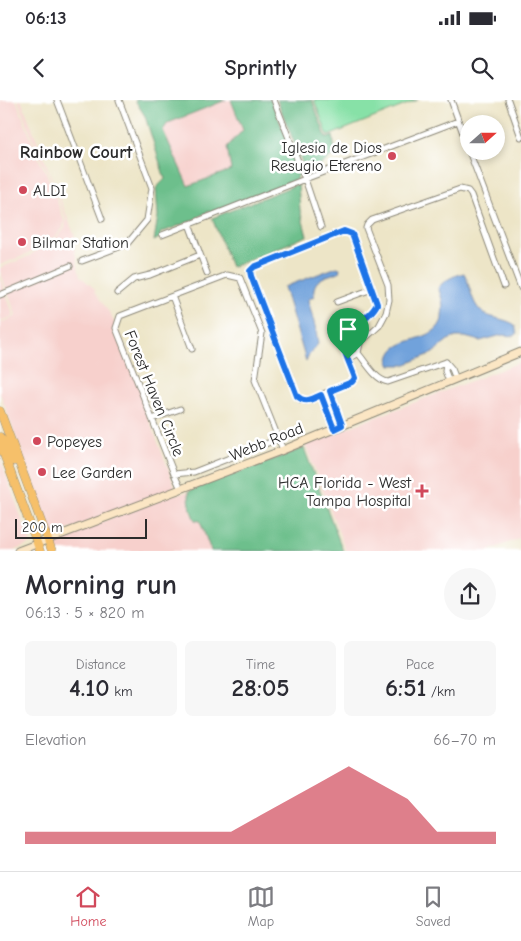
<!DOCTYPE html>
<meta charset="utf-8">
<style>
:root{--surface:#fff;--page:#f7f7f7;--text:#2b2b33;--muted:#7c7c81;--line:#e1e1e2;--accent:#d1495b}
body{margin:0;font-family:"Comic Neue",sans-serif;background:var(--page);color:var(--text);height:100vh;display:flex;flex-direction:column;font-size:19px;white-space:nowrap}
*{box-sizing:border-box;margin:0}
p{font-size:16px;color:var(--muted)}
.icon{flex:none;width:28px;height:28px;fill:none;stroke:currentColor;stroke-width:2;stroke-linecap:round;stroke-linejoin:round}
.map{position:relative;height:451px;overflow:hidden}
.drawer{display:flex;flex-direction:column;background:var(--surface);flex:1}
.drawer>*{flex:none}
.needle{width:32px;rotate:69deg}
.tools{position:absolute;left:460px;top:15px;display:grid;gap:10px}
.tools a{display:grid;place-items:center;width:45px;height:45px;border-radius:50%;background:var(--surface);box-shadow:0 2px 8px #0003;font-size:25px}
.scale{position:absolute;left:15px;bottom:12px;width:132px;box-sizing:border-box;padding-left:5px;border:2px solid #2b2b2b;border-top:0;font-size:14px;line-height:18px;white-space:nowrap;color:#2b2b2b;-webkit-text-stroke:4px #fff;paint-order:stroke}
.pin{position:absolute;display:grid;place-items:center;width:42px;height:42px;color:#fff;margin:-51px -21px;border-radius:50% 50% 50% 0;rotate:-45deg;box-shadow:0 0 5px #0007}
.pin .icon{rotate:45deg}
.round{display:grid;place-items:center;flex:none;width:52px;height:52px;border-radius:26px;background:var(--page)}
.summary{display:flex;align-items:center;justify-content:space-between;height:85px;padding:0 25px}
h1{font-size:28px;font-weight:800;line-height:38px}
.stats{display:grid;grid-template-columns:repeat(3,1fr);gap:8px;height:85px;padding:5px 25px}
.stats div{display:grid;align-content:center;border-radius:8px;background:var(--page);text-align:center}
.stats b{font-size:25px;font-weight:800}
.stats small{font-size:14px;font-weight:400}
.stats p{font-size:14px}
.chart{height:140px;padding:10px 25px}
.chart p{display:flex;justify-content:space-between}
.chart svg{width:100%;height:90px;margin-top:5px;fill:var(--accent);opacity:.7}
.status{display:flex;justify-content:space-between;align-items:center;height:35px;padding:0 25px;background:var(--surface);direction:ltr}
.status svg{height:14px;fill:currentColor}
header{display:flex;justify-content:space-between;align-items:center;height:65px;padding:0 25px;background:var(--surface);font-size:22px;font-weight:800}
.tab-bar{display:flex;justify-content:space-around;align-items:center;height:70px;border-top:1px solid var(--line);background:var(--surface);font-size:14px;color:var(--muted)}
.tab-bar a{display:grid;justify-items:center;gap:2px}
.tab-bar .on{color:var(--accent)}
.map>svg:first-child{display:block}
</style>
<div class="status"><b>06:13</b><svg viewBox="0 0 49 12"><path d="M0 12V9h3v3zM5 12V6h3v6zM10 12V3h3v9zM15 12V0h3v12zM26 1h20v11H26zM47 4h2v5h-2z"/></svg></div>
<header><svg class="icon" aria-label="back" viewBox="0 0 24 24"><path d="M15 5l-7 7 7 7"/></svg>Sprintly<svg class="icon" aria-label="search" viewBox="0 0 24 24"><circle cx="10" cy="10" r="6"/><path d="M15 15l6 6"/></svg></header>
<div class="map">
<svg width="521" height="451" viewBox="0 0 521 451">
<rect width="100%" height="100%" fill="#fff"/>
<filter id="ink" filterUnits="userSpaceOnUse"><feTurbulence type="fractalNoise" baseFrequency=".02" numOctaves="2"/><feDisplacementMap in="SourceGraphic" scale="10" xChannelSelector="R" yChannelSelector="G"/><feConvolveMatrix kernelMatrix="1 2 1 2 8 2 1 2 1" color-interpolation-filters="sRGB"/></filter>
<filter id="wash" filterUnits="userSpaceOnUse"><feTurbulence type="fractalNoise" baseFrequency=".0096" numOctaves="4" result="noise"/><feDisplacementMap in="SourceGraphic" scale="20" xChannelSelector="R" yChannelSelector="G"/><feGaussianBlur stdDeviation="1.12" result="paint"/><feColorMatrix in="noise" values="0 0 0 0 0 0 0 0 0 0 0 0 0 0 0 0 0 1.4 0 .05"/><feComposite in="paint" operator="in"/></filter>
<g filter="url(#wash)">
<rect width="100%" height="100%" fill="#ede5c7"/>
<path fill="#f7d0cc" d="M0,0H16L40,62L46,72L64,120L63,128L57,135L28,154L0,165Z
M18,0H21L75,137L72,139L80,176L96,190L94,191L111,215L142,287L144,294L143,304L176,389L52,436L0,293V223L15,217L16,215L0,171V168L29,156L58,136L65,128L66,119L48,71L42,62Z
M226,0H231L243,31L231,70L188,86L162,30L168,23Z
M0,178L14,216L0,221Z
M521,262V438L487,451H346L305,344Z
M0,358L31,444L12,451H0Z
M189,391V401L191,414L200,421L211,451H58L54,440L177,393L178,395Z"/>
<path fill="#87e1a7" stroke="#598669" d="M314,0H418L328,36Z"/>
<path fill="#6dbf8c" stroke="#4c755c" d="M135,0H226L168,23L163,30L188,86L231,70L227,47L243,30L231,0H271L301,74L297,76V79L210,114L209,111L191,121L160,133L161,137L154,141L158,116L156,88L165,79L145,16Z
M277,0H312L326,37L328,38L333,36L335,53L317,68L306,72Z
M298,84L300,110L307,136L231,167L212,118Z
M304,348L343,451H211L200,421L195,420C190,411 189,401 189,391Z"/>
<path fill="#71a2db" stroke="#4e6683" d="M337,167L340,168L339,172C325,177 312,178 314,196L308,200L316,230L318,244L309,254L306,261L284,187Z
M464,173C472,189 471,209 489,216C498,219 508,220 515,225L517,234L514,236L502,235L480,241L465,237H456L448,240L443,244L433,253L404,265H391L389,263C388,235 431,245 441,222C442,220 442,217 442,215C444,205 442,197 438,188C444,180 455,175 464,173Z"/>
</g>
<g filter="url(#ink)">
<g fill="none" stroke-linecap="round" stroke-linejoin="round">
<g stroke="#8c8879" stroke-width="7">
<path id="street" d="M57,0L102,119
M274,0L305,79L321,127
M451,0L469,50
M508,0L521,37
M469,51L521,188
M189,124L207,173
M162,135L305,79L458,21
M82,161L127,144L147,120L152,88L119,0
M117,193L134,179L150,175L200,155
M0,195L70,166
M172,196L192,249
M337,202L372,189L352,134L344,131L254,167L250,171L251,176L297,296L301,300L306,301L352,282L355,278C352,270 345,255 344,248C343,224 375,218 377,204C377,200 374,194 372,189
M358,253C366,262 375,280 388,282L446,262
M348,259L358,253L360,243L379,226L386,213L389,200L388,185L366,128L367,125L372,120L460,89L468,91L471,95L504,186
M446,262L445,271L449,281
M446,262L452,269L456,279
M330,291L342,325
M321,295L334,329
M152,319L180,309
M174,374L194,372L278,339
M181,389L174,374L116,228L120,216L227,175L240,178L262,233L255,280L283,350"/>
</g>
<g stroke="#8c8879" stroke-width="9">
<path id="secondary" d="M18,451L283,350L521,252"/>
</g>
<g stroke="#8c8879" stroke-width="9">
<path id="primary" d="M0,311L52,451
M0,337C6,343 8,353 12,361H18
M0,344L40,451"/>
</g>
<use href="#street" stroke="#fff" stroke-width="5"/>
<use href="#secondary" stroke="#fbe6c4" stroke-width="7"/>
<use href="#primary" stroke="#f6c06b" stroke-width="8"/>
</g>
</g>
<g fill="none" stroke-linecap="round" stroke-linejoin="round" filter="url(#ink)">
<g stroke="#fff" stroke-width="10">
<path id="route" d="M344,131L352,134L377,204C374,211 369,214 364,219C335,242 344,248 355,278L352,282L330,291L342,325L334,329L321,295C311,299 306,304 297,296L251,176L250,171L254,167Z"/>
</g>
<use href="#route" stroke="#1a73e8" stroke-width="6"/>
</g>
<g fill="#d1495b" stroke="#fff" stroke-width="2">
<circle cx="392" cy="56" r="5"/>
<circle cx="23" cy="90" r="5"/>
<circle cx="22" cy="142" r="5"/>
<circle cx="37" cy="341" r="5"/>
<circle cx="42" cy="372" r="5"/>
<path d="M419.5 383.5h5v5h5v5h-5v5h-5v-5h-5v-5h5z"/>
</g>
<g text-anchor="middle" stroke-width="5" stroke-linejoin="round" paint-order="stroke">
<g font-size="16" fill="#2b2b2b" stroke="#fff" text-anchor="start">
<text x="382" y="53" text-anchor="end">Iglesia de Dios<tspan x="382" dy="18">Resugio Etereno</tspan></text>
<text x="33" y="96">ALDI</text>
<text x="32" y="148">Bilmar Station</text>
<text x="47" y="347">Popeyes</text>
<text x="52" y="378">Lee Garden</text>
<text x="411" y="388" text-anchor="end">HCA Florida - West<tspan x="411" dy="18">Tampa Hospital</tspan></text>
</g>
<g font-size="16" fill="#2b2b2b" stroke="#fff">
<text transform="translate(155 293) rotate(68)" y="6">Forest Haven Circle</text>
<text transform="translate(266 341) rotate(-22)" y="6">Webb Road</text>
</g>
<g font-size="18" font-weight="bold" fill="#2b2b2b" stroke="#fff">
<text x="76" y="58">Rainbow Court</text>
</g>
</g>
</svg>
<div class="tools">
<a><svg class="needle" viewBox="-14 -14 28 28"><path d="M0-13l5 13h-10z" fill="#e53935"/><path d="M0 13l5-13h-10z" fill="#7c7c81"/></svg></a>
</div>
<div class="scale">200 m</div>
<div class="pin" style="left:348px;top:259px;background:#1e9e55"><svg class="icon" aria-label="arrive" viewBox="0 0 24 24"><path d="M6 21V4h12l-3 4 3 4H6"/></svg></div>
</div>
<section class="drawer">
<div class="summary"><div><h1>Morning run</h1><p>06:13 · 5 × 820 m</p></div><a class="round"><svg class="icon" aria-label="share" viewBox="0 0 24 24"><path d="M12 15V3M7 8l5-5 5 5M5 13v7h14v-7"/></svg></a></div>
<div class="stats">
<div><p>Distance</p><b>4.10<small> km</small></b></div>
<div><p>Time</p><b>28:05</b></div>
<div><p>Pace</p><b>6:51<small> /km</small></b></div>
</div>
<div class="chart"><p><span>Elevation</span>66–70 m</p>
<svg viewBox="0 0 160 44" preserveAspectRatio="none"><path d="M0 44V38L10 38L20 38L30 38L40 38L50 38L60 38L70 38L80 30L90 22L100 14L110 6L120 14L130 22L140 38L150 38L160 38V44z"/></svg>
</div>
</section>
<nav class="tab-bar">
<a class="on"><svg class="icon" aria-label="home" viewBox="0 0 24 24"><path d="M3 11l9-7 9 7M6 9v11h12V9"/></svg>Home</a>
<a><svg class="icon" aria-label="map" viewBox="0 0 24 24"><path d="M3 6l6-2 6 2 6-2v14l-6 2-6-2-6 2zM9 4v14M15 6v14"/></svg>Map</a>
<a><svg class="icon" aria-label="saved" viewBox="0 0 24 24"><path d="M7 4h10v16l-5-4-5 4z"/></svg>Saved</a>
</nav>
